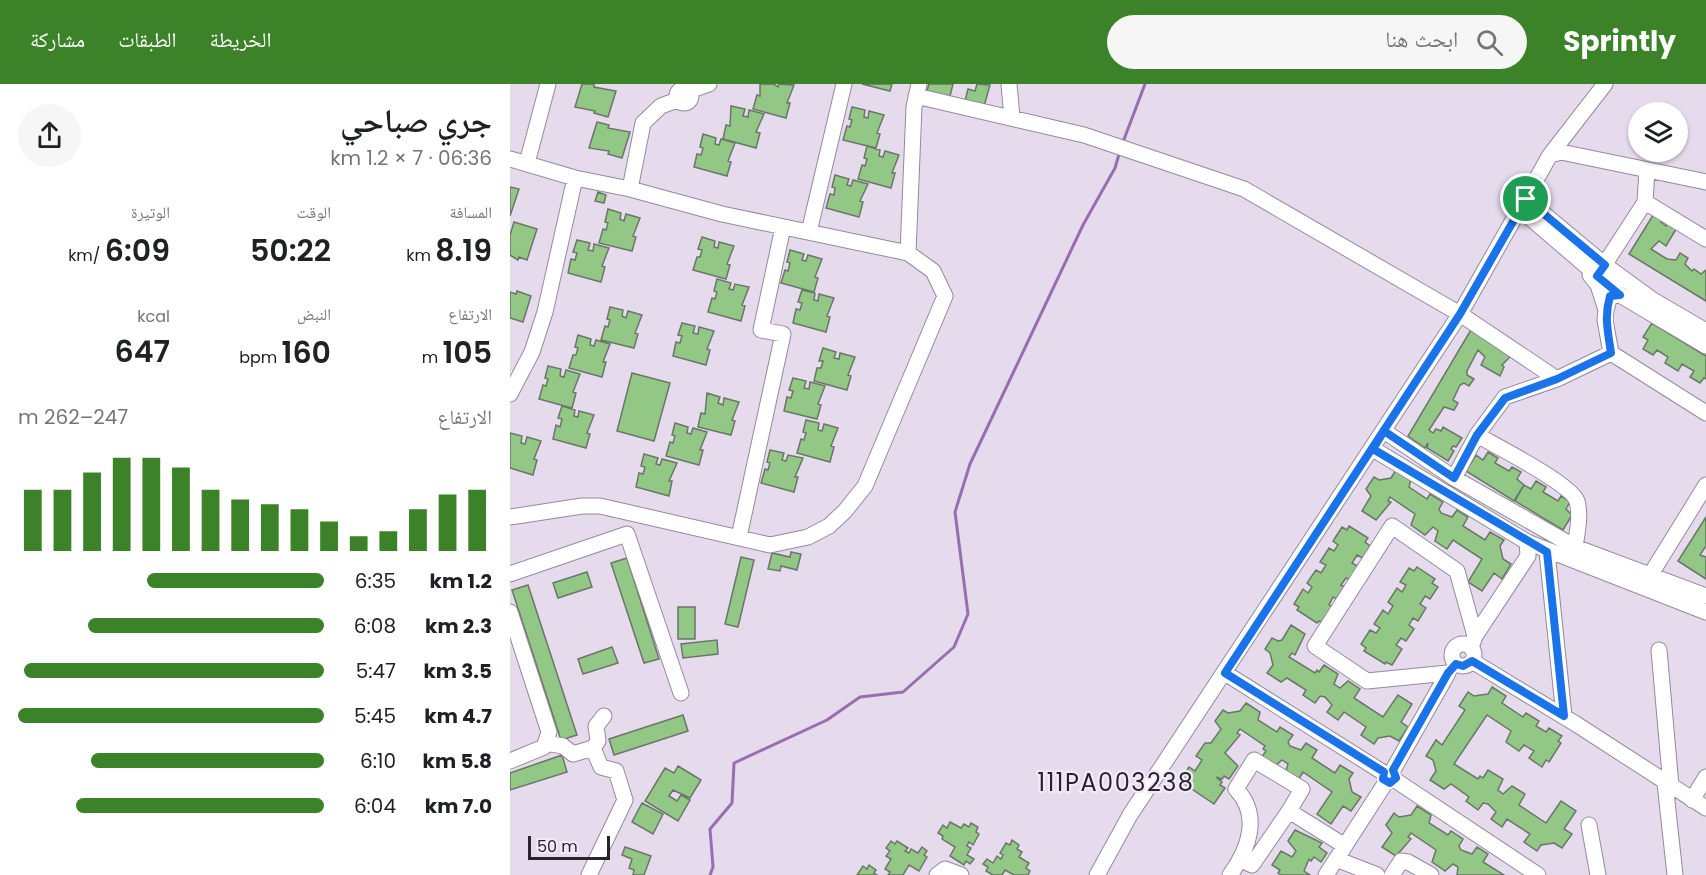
<!DOCTYPE html>
<html lang="ar">
<meta charset="utf-8">
<style>
:root{--surface:#fff;--page:#f6f6f6;--text:#202124;--muted:#757577;--accent:#3b8228}
body{margin:0;font-family:Poppins,"Noto Naskh Arabic",sans-serif;background:var(--page);color:var(--text);direction:rtl;height:100vh;display:flex;flex-direction:column;font-size:22px;white-space:nowrap}
*{box-sizing:border-box;margin:0}
p{font-size:20px;color:var(--muted)}
.icon{flex:none;width:33px;height:33px;fill:none;stroke:currentColor;stroke-width:2;stroke-linecap:round;stroke-linejoin:round}
.map{position:relative;flex:1;overflow:hidden;direction:ltr}
.details{display:flex;flex-direction:column;background:var(--surface);width:510px}
.details>*{flex:none}
.buttons{position:absolute;left:1118px;top:18px;display:grid;gap:12px}
.buttons a{display:grid;place-items:center;width:60px;height:60px;border-radius:50%;background:var(--surface);box-shadow:0 2px 4px #0004;font-size:30px}
.scale{position:absolute;left:18px;bottom:15px;width:82px;box-sizing:border-box;padding-left:6px;border:3px solid #28242b;border-top:0;font-size:16px;line-height:21px;white-space:nowrap;color:#28242b;-webkit-text-stroke:4px #f3e9fb;paint-order:stroke}
.pin{position:absolute;display:grid;place-items:center;width:51px;height:51px;color:#fff;margin:-26px;border:3px solid #fff;border-radius:50%;box-shadow:0 2px 6px #0007}
.round{display:grid;place-items:center;flex:none;width:63px;height:63px;border-radius:32px;background:var(--page)}
.summary{display:flex;align-items:center;justify-content:space-between;height:102px;padding:0 18px}
h1{font-size:33px;font-weight:600;line-height:45px}
.figures{display:grid;grid-template-columns:repeat(3,1fr);gap:9px;height:102px;padding:6px 18px}
.figures div{display:grid;align-content:center}
.figures b{font-size:30px;font-weight:600}
.figures small{font-size:16px;font-weight:400}
.figures p{font-size:16px}
.chart{height:168px;padding:12px 18px}
.chart p{display:flex;justify-content:space-between}
.chart svg{width:100%;height:108px;margin-top:6px;stroke:var(--accent);stroke-width:6}
ul{padding:0 18px;list-style:none;font-size:20px}
li{display:grid;grid-template-columns:96px 72px 1fr;align-items:center;height:45px}
li i{height:15px;border-radius:8px;background:var(--accent)}
header{display:flex;align-items:center;gap:36px;box-sizing:border-box;height:84px;padding:0 30px;background:var(--accent);color:#fff}
header strong{font-size:28px}
nav{display:flex;gap:33px;margin-inline-start:auto;font-size:21px}
.search{width:420px;height:54px;background:var(--page);display:flex;align-items:center;gap:15px;box-sizing:border-box;padding:0 21px;border-radius:33px;color:var(--muted);font-size:22px}
main{display:flex;flex:1;min-height:0}
.map>svg:first-child{display:block}
</style>
<header>
<strong>Sprintly</strong>
<div class="search"><svg class="icon" aria-label="search" viewBox="0 0 24 24"><circle cx="10" cy="10" r="6"/><path d="M15 15l6 6"/></svg>ابحث هنا</div>
<nav><a>الخريطة</a><a>الطبقات</a><a>مشاركة</a></nav>
</header>
<main>
<div class="map">
<svg width="1196" height="791" viewBox="0 0 1196 791">
<rect width="100%" height="100%" fill="#e6dbed"/>
<g fill="none" stroke-linecap="round" stroke-linejoin="round">
<path stroke="#976fb1" stroke-width="3" d="M613,58L635,0
M200,791L203,783L200,745L222,719L224,679L317,636L350,613L393,608L444,563L458,530L445,428L460,380L573,141L605,84L610,67"/>
</g>
<path fill="#92c786" stroke="#6a7668" stroke-width="1.5" d="M72,0H84V3L106,7L98,33L84,29L85,27L65,23Z
M250,0H264L268,3L269,0L284,1L277,19H280L276,34L243,25L247,11L250,12Z
M352,0H382L380,7Z
M419,0H443L439,16L416,10Z
M467,0L480,1L473,26L454,21L458,5L465,7Z
M221,22L235,25L233,32L238,33L239,26L254,30L246,48L250,49L246,64L213,55L216,41L220,42Z
M342,23L355,26L354,33L358,34L359,27L374,31L367,49L370,50L366,64L333,56L337,42L340,43L342,36L339,35Z
M87,38L99,41L98,44L120,48L112,74L98,70L99,67L79,64Z
M193,50L206,54L205,60L209,61L211,55L225,59L218,77L221,78L217,92L184,83L187,70L191,71L193,64L190,63Z
M357,62L370,66L369,72L373,73L375,67L389,71L382,89H385L381,104L348,95L352,81L355,82L357,75L354,74Z
M325,91L339,95L337,101L341,102L343,96L358,100L350,117L353,118L349,133L316,124L320,110L324,111L325,104L322,103Z
M0,103L9,105L0,132Z
M88,108L96,111L94,119L85,117Z
M98,125L111,129L110,135L114,137L116,130L130,134L123,152L126,153L122,167L89,159L93,145L96,146L98,139L95,138Z
M1145,128L1154,133L1151,138L1156,142L1159,137L1168,142L1156,162L1149,157L1141,165L1157,175L1166,176L1170,169L1178,174L1175,180L1182,187L1184,185L1191,190L1196,186V217L1119,170Z
M4,138L27,145L17,176L9,173L8,176L0,171V151Z
M192,153L205,157L204,163L208,164L209,158L224,162L217,180L220,181L216,195L183,186L187,173H190L192,166L188,165Z
M67,156L80,159L78,166L83,167L84,160L99,164L92,182L95,183L91,198L58,189L61,175L65,176L67,169L63,168Z
M280,166L294,170L292,176L296,177L298,171L312,175L305,193L308,194L304,208L271,199L275,186L278,187L280,179L277,178Z
M207,195L221,199L219,205L223,206L225,200L239,203L232,221L235,222L231,237L198,228L202,214L205,215L207,208L204,207Z
M292,206L305,209L304,216L308,217L309,210L324,214L317,232L320,233L316,248L283,239L286,225L290,226L292,219L288,218Z
M7,207L21,212L13,238L0,234V208L6,210Z
M100,223L113,226L112,232L116,234L118,227L132,231L125,249L128,250L124,264L91,256L95,242L98,243L100,236L97,235Z
M172,239L185,242L183,249L188,250L189,243L204,247L197,265L200,266L196,281L163,272L166,258L170,259L172,252L168,251Z
M1142,239L1196,272V295L1194,294L1190,299L1180,293L1184,287L1172,280L1168,287L1155,279L1158,273L1147,266L1143,271L1133,265L1138,256L1133,253Z
M962,244L1003,270L992,281L994,283L990,292L971,281L975,273L968,266L957,287V291L964,295L959,302L954,299L950,301L943,316L948,319L944,326L934,323L919,346L923,349L926,345L931,347L933,343L952,354L946,363L943,362L941,365L944,367L938,377L917,364L918,359L915,364L898,352Z
M68,251L81,255L80,261L84,262L86,256L100,260L93,278H96L92,293L59,284L63,271H66L68,264L65,263Z
M313,264L326,268L324,274L329,275L330,269L345,273L338,291L341,292L337,306L304,297L307,284H311L313,277H309Z
M38,282L51,285L50,292L54,293L56,286L70,290L63,308L66,309L62,324L29,315L33,301L36,302L38,295L35,294Z
M122,289L160,299L144,357L107,347Z
M283,294L296,297L294,304L299,305L300,298L315,302L308,320L311,321L307,335L274,327L277,313L281,314L283,307L279,306Z
M197,309L210,313L208,319L213,321L214,314L229,318L222,336L225,337L221,351L188,343L191,329L195,330Z
M52,322L65,326L64,332L68,333L69,327L84,331L77,349L80,350L76,364L43,355L46,341L50,343L52,335L48,334Z
M296,336L309,339L308,346L312,347L314,340L328,344L321,362L324,363L320,378L287,369L291,355L294,356L296,349L293,348Z
M165,339L178,343L177,349L181,350L183,344L197,348L190,366H193L189,381L156,372L160,358L163,359L165,352L162,351Z
M0,349L12,352L11,359L15,360L17,353L31,357L24,375L27,376L23,391L0,384Z
M260,366L274,369L272,376L276,377L278,371L293,374L285,393H288L284,408L251,399L255,385L258,386L260,379L257,378Z
M978,368L988,374L985,379L999,387L1002,383L1011,388L1007,395L1014,401L1004,417L956,387L966,371L973,376Z
M134,370L148,374L146,380L150,381L152,375L167,379L159,397H162L159,412L126,403L129,389L133,390L135,383L131,382Z
M886,386L901,395L899,403L917,415L920,410L933,418L929,425L931,429L942,433L947,426L958,433L953,442L975,456L980,448L994,456L990,462L993,475L1001,480L992,495L984,489L972,507L958,498L972,475L943,456L937,465L925,457L928,447L923,443L915,451L901,441L905,430L880,413L878,417L881,418L866,436L852,427L861,412L856,405L864,393L869,396L881,394Z
M1026,397L1036,403L1033,408L1048,417L1051,412L1060,418L1056,425L1062,431L1053,446L1005,417L1014,401L1021,405Z
M1196,433V462L1190,471L1196,473V495L1168,477Z
M839,442L858,454L855,458L860,462L853,474L847,471L842,479L849,483L840,496L836,494L831,501L837,504L829,517L823,513L819,521L825,524L814,540L809,537L807,539L787,526L789,523L784,520L793,505L798,509L802,503L797,499L806,486L811,489L816,481L810,478L819,464L824,467L828,461L823,457L832,443L837,446Z
M281,468L291,470L287,486L271,482L270,487L258,485L262,469L280,473Z
M231,473L244,476L228,543L215,540Z
M117,474L149,575L134,579L101,479Z
M907,483L925,495L922,499L928,503L920,515L915,512L910,520L916,524L908,537L903,534L899,541L904,545L896,557L891,554L886,561L892,565L882,581L876,578L875,580L854,567L856,564L851,560L860,546L866,549L870,544L864,540L873,526L878,530L883,522L878,518L887,504L892,508L896,501L890,498L899,484L904,487Z
M77,488L82,503L48,514L43,499Z
M18,501L67,651L51,656L2,506Z
M168,523H185V555H168Z
M781,541L795,550L785,571L782,569L779,573L805,589L807,586L809,588L814,581L828,590L824,600L830,604L838,597L850,605L844,614L873,633L888,611L902,620L891,638L898,643L889,657L880,652L868,654L864,660L851,651L856,643L834,628L828,636L817,628L822,621L815,613L810,612L805,619L793,611L796,606L777,594L771,598L757,589L763,581L760,569L755,565L762,554L768,557L772,556Z
M207,556L208,570L173,574L171,560Z
M102,563L108,579L73,590L68,575Z
M982,603L996,612L992,619L1013,633L1016,629L1029,637L1026,642L1036,648L1039,644L1052,652L1048,657L1051,659L1039,678L1036,676L1032,683L1019,674L1024,667L1014,661L1009,667L996,658L1001,647L977,631L944,680L968,695L970,692L973,694L978,686L993,695L988,706L993,710L1002,702L1015,710L1009,721L1036,739L1051,717L1066,727L1054,745L1062,750L1052,764L1044,759L1031,761L1027,767L1014,758L1020,750L997,735L992,743L981,735L986,728L978,720L973,719L968,726L956,717L959,713L941,700L934,705L920,696L926,687L923,676L916,672L926,656L932,661L955,626L949,622L958,608L964,612L978,610Z
M736,619L750,628L748,636L767,648L770,643L783,651L778,658L780,662L791,666L796,659L807,666L802,674L825,689L830,681L843,689L839,695L842,708L851,713L841,727L833,722L821,740L807,730L822,708L793,688L787,698L775,690L778,680L772,676L764,683L751,674L756,667L753,665L755,662L730,645L727,649L730,651L715,669L728,682L719,695L714,692L712,695L706,693L712,698L710,701L715,704L704,720L670,697L679,683L685,687L692,676L686,672L695,659H701L711,645L705,637L713,626L718,629L730,627Z
M173,631L178,647L104,671L99,655Z
M52,671L57,688L0,706V689Z
M168,682L191,696L180,714L163,706L159,712L167,717L171,711L180,716L168,737L135,717L155,684L164,689Z
M132,719L153,730L143,750L122,738Z
M907,722L921,731L919,739L938,751L941,747L953,755L949,762L951,766L962,770L967,763L978,770L973,778L994,791H947L948,783L943,780L935,787L922,778L926,766L901,749L898,753L901,755L886,772L872,763L882,749L876,741L884,729L889,733L901,731Z
M440,738L451,744L454,740L459,743L461,739L468,743L466,748L469,750L463,761L459,758L457,762L461,764L457,771L464,775L460,780L456,777L454,781L440,772L445,763L432,755L433,752L428,749L433,741L437,744Z
M785,746L812,759L809,763L817,769L811,778L804,773L801,777L799,775L794,787L800,791H771L768,789L770,786L762,781L771,767L782,773L786,767L778,757Z
M502,756L509,761L507,765L512,768L509,773L519,779L516,784L520,787L518,791H504L495,786L492,791H483L476,787L478,783L473,780L477,775L483,779L487,772L491,775L493,771L490,769L496,759L500,761Z
M381,757L385,760L387,757L398,764L395,767L399,769L401,765L408,769L412,763L417,767L414,771L417,773L409,787L399,781L393,791H378L380,788L375,785L381,775L376,772L380,767L376,764Z
M115,763L141,772L134,791H123L124,786L119,784L122,775L112,771Z
M359,781L366,786L364,789L367,791H347L353,782L357,785Z"/>
<g fill="none" stroke-linecap="round" stroke-linejoin="round">
<g stroke="#948a9b" stroke-width="17">
<path id="minor" d="M499,0L502,34
M167 12a7 7 0 1 1 14 0a7 7 0 1 1-14 0Z
M179,7L199,0
M406,12L574,51L734,105L950,230L1047,295
M1040,71L1095,0
M0,75L65,94L120,105L212,130L398,169L423,187L435,212L355,402L335,427L319,442L298,453L260,461L90,422H72L0,433
M17,79L38,0
M120,105L133,39L151,22L167,16
M1016,115L1095,181L1143,216L1196,247
M1135,118L1196,155
M1011,126L1110,211L1196,262
M299,148L334,0
M398,169L404,23L409,0
M1089,189L1135,118L1137,86
M1080,191L1088,201L1096,226L1100,212L1110,211
M1096,226L1095,236L1101,269
M0,310L22,268L35,228L65,94
M874,347L944,394L1065,463L1196,512
M863,365L1017,458L1196,528
M944,394L967,351
M229,453L273,250L251,246L273,143
M1065,463C1067,449 1071,432 1067,417C1061,400 986,362 967,351L995,313L1047,295L1101,269L1196,329
M1037,468L1054,632
M0,490L117,450L171,609
M1136,498L1196,401
M0,528L39,648L34,663L0,677
M942 571a11 11 0 1 1 22 0a11 11 0 1 1-22 0Z
M961,564L965,552L1018,472L1017,458
M1149,566L1161,702
M962,577L1066,640L1196,724
M715,589L874,689
M36,659L53,662L63,670L83,664L88,657L86,642L94,632
M883,686L938,589L857,597L805,562L882,442L947,487L965,552
M885,696L1028,791
M1155,699L1165,791
M1182,716L1196,693
M1079,741L1088,791
M826,775L867,791
M731,776L742,781L779,727
M79,791L115,716L106,687L91,683L83,664
M427,791L435,785L451,791
M587,791L620,731L950,230L1040,71L1051,68L1196,98
M720,791C739,765 751,731 726,705L744,676L792,705L779,727L835,762
M816,791L876,698
M882,791L891,777L898,778L921,791"/>
</g>
<use href="#minor" stroke="#fff" stroke-width="15"/>
</g>
<g fill="none" stroke-linecap="round" stroke-linejoin="round">
<g stroke="#fff" stroke-width="12">
<path id="route" d="M1016,115L950,230L715,589L874,688L873,695L880,699L886,694L883,686L938,589L946,580L953,582L962,577L1054,632L1037,468L863,365L874,347L944,394L967,351L995,314L1047,295L1101,269C1098,248 1094,233 1100,212L1110,211L1087,192L1095,181L1016,115"/>
</g>
<use href="#route" stroke="#1a73e8" stroke-width="8"/>
</g>
<g text-anchor="middle" stroke-width="4.5" stroke-linejoin="round" paint-order="stroke">
<g font-size="24" letter-spacing="1.5" fill="#28242b" stroke="#f3e9fb">
<text x="606" y="707">111PA003238</text>
</g>
</g>
</svg>
<div class="buttons">
<a><svg class="icon" aria-label="layers" viewBox="0 0 24 24"><path d="M12 4l9 5-9 5-9-5zM3 14l9 5 9-5"/></svg></a>
</div>
<div class="scale">50 m</div>
<div class="pin" style="left:1016px;top:115px;background:#1e9e55"><svg class="icon" aria-label="arrive" viewBox="0 0 24 24"><path d="M6 21V4h12l-3 4 3 4H6"/></svg></div>
</div>
<section class="details">
<div class="summary"><div><h1>جري صباحي</h1><p>06:36 · 7 × 1.2 km</p></div><a class="round"><svg class="icon" aria-label="share" viewBox="0 0 24 24"><path d="M12 15V3M7 8l5-5 5 5M5 13v7h14v-7"/></svg></a></div>
<div class="figures">
<div><p>المسافة</p><b>8.19<small> km</small></b></div>
<div><p>الوقت</p><b>50:22</b></div>
<div><p>الوتيرة</p><b>6:09<small> /km</small></b></div>
</div>
<div class="figures">
<div><p>الارتفاع</p><b>105<small> m</small></b></div>
<div><p>النبض</p><b>160<small> bpm</small></b></div>
<div><p>kcal</p><b>647</b></div>
</div>
<div class="chart"><p><span>الارتفاع</span>247–262 m</p>
<svg viewBox="0 0 160 44" preserveAspectRatio="none"><path d="M5 44V19M15 44V19M25 44V12M35 44V6M45 44V6M55 44V10M65 44V19M75 44V23M85 44V25M95 44V27M105 44V32M115 44V38M125 44V36M135 44V27M145 44V21M155 44V19"/></svg>
</div>
<ul>
<li><b>1.2 km</b>6:35<i style="width:58%"></i></li>
<li><b>2.3 km</b>6:08<i style="width:77%"></i></li>
<li><b>3.5 km</b>5:47<i style="width:98%"></i></li>
<li><b>4.7 km</b>5:45<i style="width:100%"></i></li>
<li><b>5.8 km</b>6:10<i style="width:76%"></i></li>
<li><b>7.0 km</b>6:04<i style="width:81%"></i></li>
</ul>
</section>
</main>
